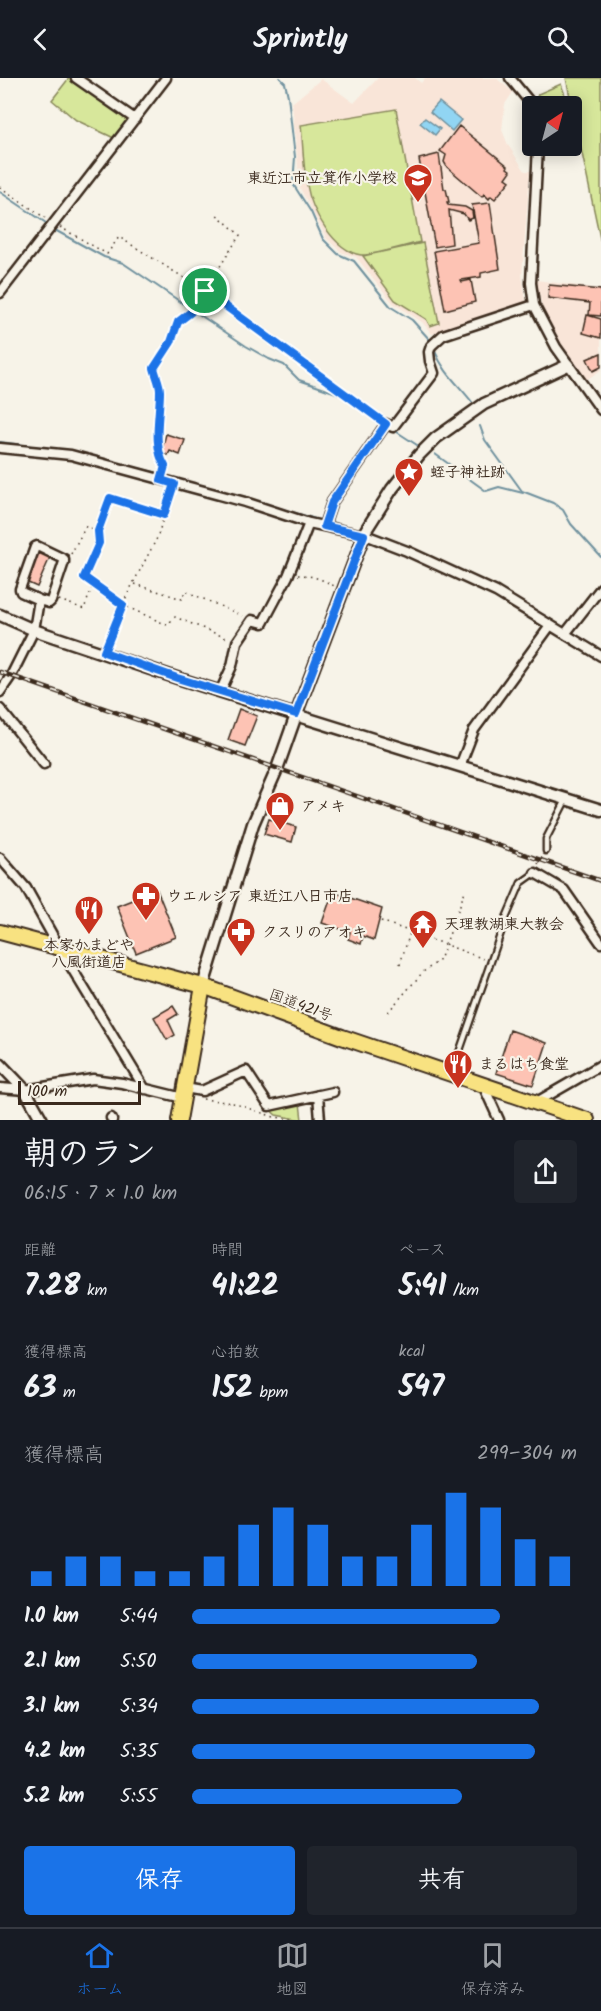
<!DOCTYPE html>
<html lang="ja">
<meta charset="utf-8">
<style>
:root{--surface:#171b24;--page:#20242c;--text:#f1f3f6;--muted:#9ea1a6;--line:#363941;--accent:#1a73e8}
body{margin:0;font-family:Kalam,"Klee One",sans-serif;background:var(--page);color:var(--text);height:100vh;display:flex;flex-direction:column;font-size:22px;white-space:nowrap}
*{box-sizing:border-box;margin:0}
p{font-size:20px;color:var(--muted)}
.icon{flex:none;width:33px;height:33px;fill:none;stroke:currentColor;stroke-width:2;stroke-linecap:round;stroke-linejoin:round}
.map{position:relative;height:1042px;overflow:hidden}
.side{display:flex;flex-direction:column;background:var(--surface);flex:1}
.side>*{flex:none}
.needle{width:39px;rotate:36deg}
.buttons{position:absolute;left:522px;top:18px;display:grid;gap:12px}
.buttons a{display:grid;place-items:center;width:60px;height:60px;border-radius:6px;background:var(--surface);box-shadow:0 3px 15px #0003;font-size:30px}
.scale{position:absolute;left:18px;bottom:15px;width:123px;box-sizing:border-box;padding-left:6px;border:3px solid #3b2a1e;border-top:0;font-size:16px;line-height:21px;white-space:nowrap;color:#3b2a1e;-webkit-text-stroke:4px #f7f3e8;paint-order:stroke}
.pin{position:absolute;display:grid;place-items:center;width:51px;height:51px;color:#fff;margin:-26px;border:3px solid #fff;border-radius:50%;box-shadow:0 2px 6px #0007}
.round{display:grid;place-items:center;flex:none;width:63px;height:63px;border-radius:6px;background:var(--page)}
.summary{display:flex;align-items:center;justify-content:space-between;height:102px;padding:0 24px}
h1{font-size:33px;font-weight:600;line-height:45px}
.metrics{display:grid;grid-template-columns:repeat(3,1fr);gap:9px;height:102px;padding:6px 24px}
.metrics div{display:grid;align-content:center}
.metrics b{font-size:30px;font-weight:600}
.metrics small{font-size:16px;font-weight:400}
.metrics p{font-size:16px}
.chart{height:168px;padding:12px 24px}
.chart p{display:flex;justify-content:space-between}
.chart svg{width:100%;height:108px;margin-top:6px;stroke:var(--accent);stroke-width:6}
.action{display:flex;gap:12px;margin-top:auto;padding:12px 24px}
.action a{flex:1;height:69px;border-radius:6px;background:var(--accent);color:#fff;font-size:24px;font-weight:600;line-height:69px;text-align:center}
.action a+a{background:var(--page);color:var(--text)}
ul{padding:0 24px;list-style:none;font-size:20px}
li{display:grid;grid-template-columns:96px 72px 1fr;align-items:center;height:45px}
li i{height:15px;border-radius:8px;background:var(--accent)}
header{display:flex;justify-content:space-between;align-items:center;height:78px;padding:0 24px;background:var(--surface);font-size:27px;font-weight:600}
.dock{display:flex;justify-content:space-around;align-items:center;height:84px;border-top:2px solid var(--line);background:var(--surface);font-size:16px;color:var(--muted)}
.dock a{display:grid;justify-items:center;gap:3px}
.dock .selected{color:var(--accent)}
.map>svg:first-child{display:block}
</style>
<header><svg class="icon" aria-label="back" viewBox="0 0 24 24"><path d="M15 5l-7 7 7 7"/></svg>Sprintly<svg class="icon" aria-label="search" viewBox="0 0 24 24"><circle cx="10" cy="10" r="6"/><path d="M15 15l6 6"/></svg></header>
<div class="map">
<svg width="601" height="1042" viewBox="0 0 601 1042">
<rect width="100%" height="100%" fill="#f7f3e8"/>
<filter id="ink" filterUnits="userSpaceOnUse"><feTurbulence type="fractalNoise" baseFrequency=".0167" numOctaves="2"/><feDisplacementMap in="SourceGraphic" scale="12" xChannelSelector="R" yChannelSelector="G"/><feConvolveMatrix kernelMatrix="1 2 1 2 8 2 1 2 1" color-interpolation-filters="sRGB"/></filter>
<g filter="url(#ink)">
<path fill="#f9e5d8" d="M378,0H415L421,5L425,0H496L513,14L505,26L502,52L508,67L525,93H530L522,197L526,224L519,229L432,256L422,244L393,225L356,179L341,174L327,161L300,110L292,25L321,1L354,25Z
M536,202L601,211V292L586,302L553,253L542,229Z"/>
<path fill="#d7e79b" stroke="#89885c" stroke-width="1.5" d="M69,0H76L135,41L114,60L76,42L52,22Z
M566,0H601V165Z
M561,6L569,28H539L536,22L538,16Z
M396,31L420,164C408,167 371,178 361,177C334,173 311,132 307,107C303,88 303,67 301,47Z
M423,165L439,245L430,248L426,241L395,222L363,178Z
M300,1025L302,1042L276,1037L270,1032Z"/>
<path fill="#91d5f3" stroke="#6f919e" stroke-width="1.5" d="M439,24L461,42L452,53L430,34Z
M425,40L440,51L435,57L420,45Z"/>
<g fill="none" stroke-linecap="round" stroke-linejoin="round">
<path stroke="#6f919e" stroke-width="2" d="M280,0L285,5L288,18L295,79L293,106L311,134L323,161L338,176L354,183L391,229L412,242L430,262
M0,114L49,147
M53,151L104,179L123,185L246,268L269,281L284,287L299,302L345,318L376,341
M435,273C443,294 459,307 472,324
M480,348L485,362L522,413L553,425L563,432L571,446L601,479
M394,352L417,367
M0,364L71,373
M435,376L486,413L499,409L523,415
M97,380L158,395
M253,422L319,442
M331,444L357,451
M372,455L414,471
M457,491L492,508"/>
</g>
<path fill="#fdc3b4" stroke="#3b2a1e" stroke-width="1.5" d="M459,48L508,88L507,90L511,93L506,100L510,103L495,121L491,118L489,121L484,116L482,119L447,89L444,84L446,77L440,73Z
M439,76L444,111H446L449,124H447L448,127L465,129L472,133L473,140L468,142L464,136L449,132L452,166L435,169L419,81Z
M490,125L500,191L481,195V199L461,202L462,204L471,202L475,224L445,232L434,173L479,165L472,127Z
M549,207L601,212V238L589,237L590,225L548,220Z
M587,237L601,241V260L583,255Z
M601,275V289L593,293L587,281Z
M166,356L185,362L180,377L170,373L168,377L161,375Z
M39,472L51,477L37,509L26,504Z
M239,631L257,638L245,668L228,662Z
M269,741L296,749L292,764L264,756Z
M157,812L176,859L136,875L117,828Z
M333,814L382,831L374,862L363,858L361,866L348,861L350,854L322,845Z
M173,928L178,936L168,942L175,957L167,962L154,939Z
M510,952L547,965L533,1007L496,995Z"/>
<g fill="none" stroke-linecap="round" stroke-linejoin="round">
<g stroke="#3b2a1e" stroke-width="9">
<path id="service" d="M546,773V761L566,722
M452,995L506,840L521,805L535,795"/>
</g>
<g stroke="#3b2a1e" stroke-width="13">
<path id="minor" d="M76,0L135,41
M510,0L533,28
M538,68L531,205L534,227L556,269L601,332
M0,215L166,0
M0,370L71,377L245,424L309,445L368,458L407,473L496,514L601,578
M324,448L332,424L386,346L393,349L434,295L430,283L429,274L431,268L443,257L534,227
M565,556L601,510
M221,612L232,588L237,564L252,542L263,545L288,498L309,445
M0,614L11,598L34,552L39,522L21,514L20,511L35,469L37,468L64,481V484L51,523L49,525L39,522
M0,631L44,686
M460,688L474,652L550,548
M0,780L26,810L59,869L145,1011
M535,795L564,812L601,865
M483,1007L499,1042
M0,1010L25,1012L93,1001L122,1005L183,1020
M185,1010L202,1013L246,993L269,1028L333,1014
M318,1017L320,1042
M535,1025L601,987
M111,1040L112,1042"/>
</g>
<g stroke="#3b2a1e" stroke-width="15">
<path id="tertiary" d="M0,537L34,552L177,600L601,732
M203,908L253,746L277,691L300,626L366,452L392,411L419,377L436,360L484,326L568,287
M0,986L25,1012L42,1042"/>
</g>
<g stroke="#3b2a1e" stroke-width="18">
<path id="primary" d="M179,1042L203,908"/>
</g>
<g stroke="#3b2a1e" stroke-width="18">
<path id="trunk" d="M0,854L203,908L342,959L587,1042"/>
</g>
<path stroke="#3b2a1e" stroke-width="1.5" stroke-dasharray="1.5 4.5" stroke-linecap="butt" d="M0,109L45,140
M60,149L107,176L119,159L205,213L378,341
M164,393L165,388C152,367 160,337 160,313C160,306 156,298 154,290L171,264L178,244L191,234L240,157L215,135
M98,453L99,465L84,499L123,527L167,547L175,539L229,561
M71,476L86,448L98,453L110,420L164,437
M298,497C312,497 324,502 336,509
M135,506L182,521L185,513L243,538
M59,522L84,531L93,507
M108,565L127,517L157,460L172,413
M538,786L543,777
M381,843L484,881
M400,886L410,855
M388,934L423,894L440,882L465,813
M203,1021L233,1025L274,1039L297,1042"/>
<use href="#service" stroke="#f7f3e8" stroke-width="4.5"/>
<use href="#minor" stroke="#f7f3e8" stroke-width="8"/>
<use href="#tertiary" stroke="#f7f3e8" stroke-width="10"/>
<use href="#primary" stroke="#f8e281" stroke-width="14"/>
<use href="#trunk" stroke="#f8e281" stroke-width="14"/>
<g stroke="#3b2a1e" stroke-width="4.5">
<path id="rail" d="M0,594L601,803"/>
</g>
<use href="#rail" stroke="#f7f3e8" stroke-width="2" stroke-dasharray="7" stroke-linecap="butt"/>
</g>
</g>
<g fill="none" stroke-linecap="round" stroke-linejoin="round" filter="url(#ink)">
<g stroke="#fff" stroke-width="12">
<path id="route" d="M205,213L386,346L332,424L324,448L364,457L296,636L177,600L104,574L123,527L84,499L99,465L98,453L110,420L164,437L174,406L161,402L165,388C152,367 160,337 160,313C160,306 156,298 154,290L171,264L178,244L191,234Z"/>
</g>
<use href="#route" stroke="#1a73e8" stroke-width="8"/>
</g>
<defs>
<g id="school-pin" transform="scale(1.5)"><path d="M0 17L-7.5 6A9.5 9.5 0 1 1 7.5 6Z" fill="#c8321e" stroke="#f7f3e8"/><path d="M0-5L7-2L0 1L-7-2ZM-4 1L0 2.5L4 1V4Q0 6-4 4Z" fill="#fff"/></g>
<g id="sight-pin" transform="scale(1.5)"><path d="M0 17L-7.5 6A9.5 9.5 0 1 1 7.5 6Z" fill="#c8321e" stroke="#f7f3e8"/><path d="M0-6L1.8-2.2L6-1.7L2.9 1.2L3.7 5.4L0 3.3L-3.7 5.4L-2.9 1.2L-6-1.7L-1.8-2.2Z" fill="#fff"/></g>
<g id="shop-pin" transform="scale(1.5)"><path d="M0 17L-7.5 6A9.5 9.5 0 1 1 7.5 6Z" fill="#c8321e" stroke="#f7f3e8"/><path d="M-5-2.5h2.3a2.7 3.5 0 0 1 5.4 0H5L5.5 6h-11ZM-1.5-2.5h3a1.5 2.3 0 0 0-3 0Z" fill="#fff"/></g>
<g id="pharmacy-pin" transform="scale(1.5)"><path d="M0 17L-7.5 6A9.5 9.5 0 1 1 7.5 6Z" fill="#c8321e" stroke="#f7f3e8"/><path d="M-2-6h4v4h4v4h-4v4h-4v-4h-4v-4h4Z" fill="#fff"/></g>
<g id="restaurant-pin" transform="scale(1.5)"><path d="M0 17L-7.5 6A9.5 9.5 0 1 1 7.5 6Z" fill="#c8321e" stroke="#f7f3e8"/><path d="M-5-6h1v4h1v-4h1v4h1v-4h1v5L-1.5 .5V6h-2V.5L-5-1ZM5-6V6H3V1.5H1.5Q1.5-4 5-6Z" fill="#fff"/></g>
<g id="temple-pin" transform="scale(1.5)"><path d="M0 17L-7.5 6A9.5 9.5 0 1 1 7.5 6Z" fill="#c8321e" stroke="#f7f3e8"/><path d="M0-6L5-2H3V0L6.5 2.5H4V6H1.5V3h-3V6H-4V2.5H-6.5L-3 0V-2H-5Z" fill="#fff"/></g>
</defs>
<g fill-rule="evenodd">
<use href="#school-pin" x="418" y="100"/>
<use href="#sight-pin" x="409" y="394"/>
<use href="#shop-pin" x="280" y="728"/>
<use href="#pharmacy-pin" x="146" y="818"/>
<use href="#restaurant-pin" x="89" y="832"/>
<use href="#temple-pin" x="423" y="846"/>
<use href="#pharmacy-pin" x="241" y="854"/>
<use href="#restaurant-pin" x="458" y="986"/>
</g>
<g text-anchor="middle" stroke-width="4.5" stroke-linejoin="round" paint-order="stroke">
<g font-size="15" font-weight="bold" fill="#3b2a1e" stroke="#f7f3e8" text-anchor="start">
<text x="397" y="105" text-anchor="end">東近江市立箕作小学校</text>
<text x="430" y="399">蛭子神社跡</text>
<text x="301" y="733">アメキ</text>
<text x="167" y="823">ウエルシア 東近江八日市店</text>
<text x="444" y="851">天理教湖東大教会</text>
<text x="262" y="859">クスリのアオキ</text>
<text x="89" y="872" text-anchor="middle">本家かまどや<tspan x="89" dy="17">八風街道店</tspan></text>
<text x="479" y="991">まるはち食堂</text>
</g>
<g font-size="15" fill="#3b2a1e" stroke="#f7f3e8">
<text transform="translate(301 927) rotate(20)" y="5">国道421号</text>
</g>
</g>
</svg>
<div class="buttons">
<a><svg class="needle" viewBox="-14 -14 28 28"><path d="M0-13l5 13h-10z" fill="#e53935"/><path d="M0 13l5-13h-10z" fill="#9ea1a6"/></svg></a>
</div>
<div class="scale">100 m</div>
<div class="pin" style="left:205px;top:213px;background:#1e9e55"><svg class="icon" aria-label="arrive" viewBox="0 0 24 24"><path d="M6 21V4h12l-3 4 3 4H6"/></svg></div>
</div>
<section class="side">
<div class="summary"><div><h1>朝のラン</h1><p>06:15 · 7 × 1.0 km</p></div><a class="round"><svg class="icon" aria-label="share" viewBox="0 0 24 24"><path d="M12 15V3M7 8l5-5 5 5M5 13v7h14v-7"/></svg></a></div>
<div class="metrics">
<div><p>距離</p><b>7.28<small> km</small></b></div>
<div><p>時間</p><b>41:22</b></div>
<div><p>ペース</p><b>5:41<small> /km</small></b></div>
</div>
<div class="metrics">
<div><p>獲得標高</p><b>63<small> m</small></b></div>
<div><p>心拍数</p><b>152<small> bpm</small></b></div>
<div><p>kcal</p><b>547</b></div>
</div>
<div class="chart"><p><span>獲得標高</span>299–304 m</p>
<svg viewBox="0 0 160 44" preserveAspectRatio="none"><path d="M5 44V38M15 44V32M25 44V32M35 44V38M45 44V38M55 44V32M65 44V19M75 44V12M85 44V19M95 44V32M105 44V32M115 44V19M125 44V6M135 44V12M145 44V25M155 44V32"/></svg>
</div>
<ul>
<li><b>1.0 km</b>5:44<i style="width:80%"></i></li>
<li><b>2.1 km</b>5:50<i style="width:74%"></i></li>
<li><b>3.1 km</b>5:34<i style="width:90%"></i></li>
<li><b>4.2 km</b>5:35<i style="width:89%"></i></li>
<li><b>5.2 km</b>5:55<i style="width:70%"></i></li>
</ul>
<div class="action"><a>保存</a><a>共有</a></div>
</section>
<nav class="dock">
<a class="selected"><svg class="icon" aria-label="home" viewBox="0 0 24 24"><path d="M3 11l9-7 9 7M6 9v11h12V9"/></svg>ホーム</a>
<a><svg class="icon" aria-label="map" viewBox="0 0 24 24"><path d="M3 6l6-2 6 2 6-2v14l-6 2-6-2-6 2zM9 4v14M15 6v14"/></svg>地図</a>
<a><svg class="icon" aria-label="saved" viewBox="0 0 24 24"><path d="M7 4h10v16l-5-4-5 4z"/></svg>保存済み</a>
</nav>
